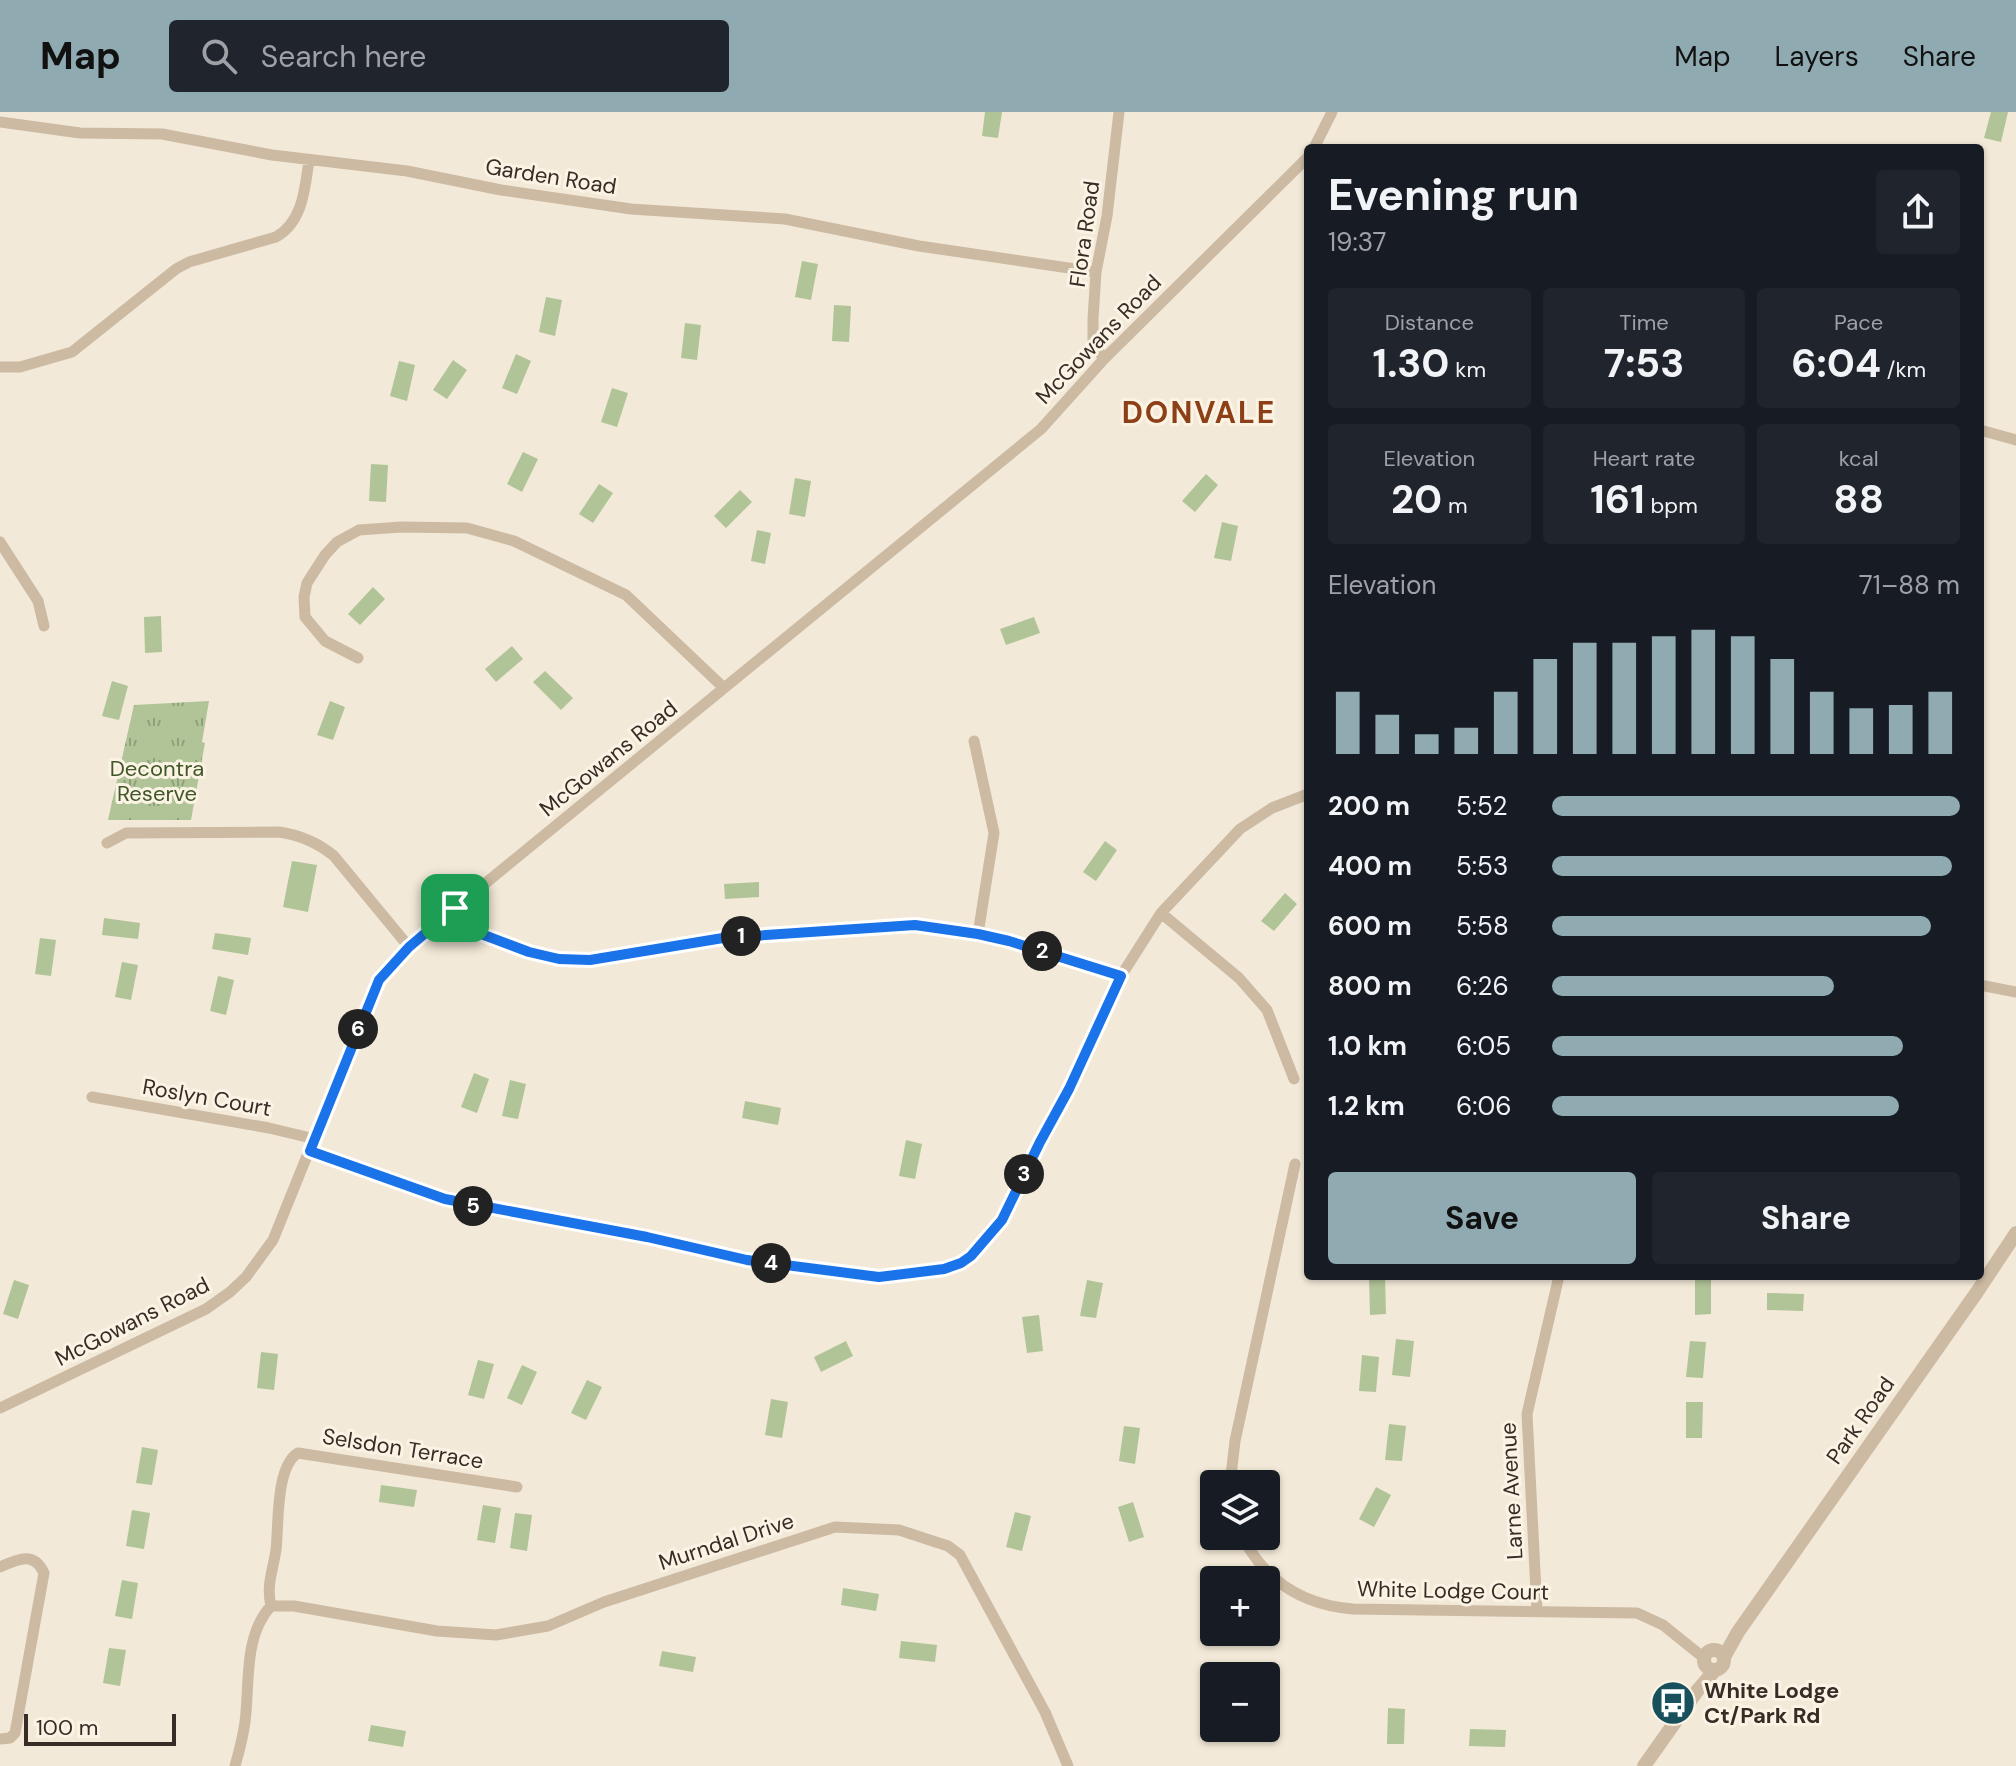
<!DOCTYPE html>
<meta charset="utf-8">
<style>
:root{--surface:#171b24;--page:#20242c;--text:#f1f3f6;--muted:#9ea1a6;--accent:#8faab1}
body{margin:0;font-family:"DM Sans",sans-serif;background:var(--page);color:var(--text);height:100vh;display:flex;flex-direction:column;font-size:30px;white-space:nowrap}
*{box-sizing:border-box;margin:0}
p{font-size:26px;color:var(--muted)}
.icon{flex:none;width:44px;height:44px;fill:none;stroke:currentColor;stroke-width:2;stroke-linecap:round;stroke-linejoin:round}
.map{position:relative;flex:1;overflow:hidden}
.side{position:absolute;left:1304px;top:32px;width:680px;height:1136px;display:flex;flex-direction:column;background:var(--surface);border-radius:8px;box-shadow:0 2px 6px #0004}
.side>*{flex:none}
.controls{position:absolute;left:1200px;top:1358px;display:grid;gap:16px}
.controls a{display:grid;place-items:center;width:80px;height:80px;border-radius:8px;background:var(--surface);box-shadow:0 2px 6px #0004;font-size:40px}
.scale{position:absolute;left:24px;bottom:20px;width:152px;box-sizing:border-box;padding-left:8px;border:4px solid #372d26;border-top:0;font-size:22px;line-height:28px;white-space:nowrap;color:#372d26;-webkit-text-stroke:6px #fbf3e4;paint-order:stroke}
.pin{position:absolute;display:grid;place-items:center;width:68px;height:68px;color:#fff;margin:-34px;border-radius:16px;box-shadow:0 4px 12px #0006}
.km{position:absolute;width:40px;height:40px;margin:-20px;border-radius:50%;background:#222;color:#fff;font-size:22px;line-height:40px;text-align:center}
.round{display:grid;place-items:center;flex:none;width:84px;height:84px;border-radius:8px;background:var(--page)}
.headline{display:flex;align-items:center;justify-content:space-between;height:136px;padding:0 24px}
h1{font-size:44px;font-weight:700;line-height:60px}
.metrics{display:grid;grid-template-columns:repeat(3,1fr);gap:12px;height:136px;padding:8px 24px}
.metrics div{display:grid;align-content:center;border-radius:8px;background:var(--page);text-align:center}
.metrics b{font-size:40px;font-weight:700}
.metrics small{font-size:22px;font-weight:400}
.metrics p{font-size:22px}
.chart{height:224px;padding:16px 24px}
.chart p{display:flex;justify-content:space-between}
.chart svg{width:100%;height:144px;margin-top:8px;stroke:var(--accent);stroke-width:6}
.action{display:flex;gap:16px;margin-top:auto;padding:16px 24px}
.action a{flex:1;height:92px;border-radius:8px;background:var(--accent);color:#111;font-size:32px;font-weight:700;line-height:92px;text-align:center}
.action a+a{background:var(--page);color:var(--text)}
ul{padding:0 24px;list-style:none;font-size:26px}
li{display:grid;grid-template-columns:128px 96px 1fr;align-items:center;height:60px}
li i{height:20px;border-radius:10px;background:var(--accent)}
header{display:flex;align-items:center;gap:48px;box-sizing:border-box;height:112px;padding:0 40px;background:var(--accent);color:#111}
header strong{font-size:38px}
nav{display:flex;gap:44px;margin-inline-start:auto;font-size:28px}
.search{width:560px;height:72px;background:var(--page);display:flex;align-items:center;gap:20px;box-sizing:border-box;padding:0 28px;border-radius:8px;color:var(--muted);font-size:30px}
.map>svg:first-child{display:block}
</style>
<header>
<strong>Map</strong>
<div class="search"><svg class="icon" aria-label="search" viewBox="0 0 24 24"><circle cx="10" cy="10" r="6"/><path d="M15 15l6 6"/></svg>Search here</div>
<nav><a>Map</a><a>Layers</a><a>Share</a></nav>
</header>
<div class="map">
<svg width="2016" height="1654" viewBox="0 0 2016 1654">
<defs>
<pattern id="grass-tufts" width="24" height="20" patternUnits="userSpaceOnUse" patternTransform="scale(2)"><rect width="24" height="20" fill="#b0c497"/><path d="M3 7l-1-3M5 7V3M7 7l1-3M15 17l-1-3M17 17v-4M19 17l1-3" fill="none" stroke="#90a07b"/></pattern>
</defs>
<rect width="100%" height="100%" fill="#f3e9d8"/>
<path fill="url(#grass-tufts)" d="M209,589L202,630L205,631L191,708H108L134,593Z"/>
<path fill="#b0c497" d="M985,0H1002L998,26L982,24Z
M1991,0H2008L2001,30L1984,26Z
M802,149L818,152L811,188L795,185Z
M546,185L562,188L555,224L539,220Z
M834,193L851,194L849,230L832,229Z
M685,211L701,213L697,248L681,246Z
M516,242L531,249L517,282L502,276Z
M453,248L467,258L447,287L433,278Z
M399,249L415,253L407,289L390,284Z
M612,276L628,281L617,315L601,310Z
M523,340L538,347L522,380L507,372Z
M371,352L388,353L386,390L369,389Z
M1206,362L1218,373L1195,400L1182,389Z
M795,366L811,369L805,405L789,402Z
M599,372L613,381L593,411L579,402Z
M740,378L752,390L726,416L714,404Z
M1222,410L1238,414L1231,449L1214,446Z
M757,418L771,421L765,452L751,449Z
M373,475L385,487L360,513L348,502Z
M161,504L162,540L145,541L144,505Z
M1034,505L1040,521L1006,533L1000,517Z
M512,534L523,547L496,570L485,557Z
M545,559L573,586L561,598L533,570Z
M112,569L128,574L119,608L102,604Z
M330,589L345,595L333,628L317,623Z
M1105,729L1117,738L1096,769L1083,760Z
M292,749L317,753L308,800L283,795Z
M759,770V785L725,787L724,772Z
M1285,781L1297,792L1274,819L1261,809Z
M104,806L140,811L138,827L102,823Z
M215,821L251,826L248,843L212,837Z
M40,826L56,828L51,864L35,862Z
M122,850L138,853L131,888L115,885Z
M218,864L234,868L226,903L210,899Z
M474,961L489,967L477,1001L461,995Z
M510,968L526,972L518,1007L502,1004Z
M745,989L781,996L778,1013L742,1006Z
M906,1028L922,1032L915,1067L899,1064Z
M1369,1164H1385L1386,1202L1370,1203Z
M1695,1166H1711V1202L1695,1203Z
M14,1168L29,1173L18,1207L3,1202Z
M1087,1168L1103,1171L1096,1206L1080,1204Z
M1767,1181L1804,1182L1803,1199L1767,1198Z
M1039,1203L1043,1239L1027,1241L1022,1205Z
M1396,1227L1414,1229L1410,1265L1392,1263Z
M846,1229L853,1244L821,1260L814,1245Z
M1690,1229L1706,1230L1703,1266L1686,1265Z
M261,1240L278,1242L274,1278L257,1276Z
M1362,1243L1379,1245L1376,1280L1359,1279Z
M478,1248L494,1252L484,1287L468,1283Z
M522,1253L537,1260L522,1293L507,1286Z
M587,1268L602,1275L586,1308L571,1301Z
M771,1287L788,1290L782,1326L765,1323Z
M1686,1290H1703L1702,1326H1686Z
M1389,1312L1406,1314L1402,1349L1385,1348Z
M1124,1314L1140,1316L1135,1352L1119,1349Z
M142,1335L158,1338L152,1373L136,1371Z
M381,1373L417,1378L414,1395L379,1390Z
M1376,1375L1391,1383L1374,1415L1359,1407Z
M1133,1390L1144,1425L1129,1430L1118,1395Z
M483,1393L501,1396L495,1431L477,1428Z
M132,1398L150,1401L144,1437L126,1434Z
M1015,1400L1031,1404L1022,1439L1006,1435Z
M515,1401L532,1403L527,1439L510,1436Z
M122,1468L138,1471L132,1507L115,1504Z
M843,1476L879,1482L876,1499L841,1493Z
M901,1529L937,1533L935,1550L899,1546Z
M109,1536L126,1538L120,1574L103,1571Z
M662,1539L696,1545L693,1560L659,1554Z
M1388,1596L1405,1597L1404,1632H1387Z
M371,1613L406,1619L403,1635L368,1629Z
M1470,1617L1506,1618L1505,1635L1469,1634Z"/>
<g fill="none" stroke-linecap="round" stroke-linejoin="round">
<path stroke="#ccbaa3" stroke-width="11" d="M0,10L80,21L162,22L272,43L407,59L501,78L631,97L785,107L919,134L1096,160
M1314,36L1332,0
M1104,247L1093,231V207L1096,160L1107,104L1119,0
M0,255H20L72,240L176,157L189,150L276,125C303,110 305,76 309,48
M1980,318L2016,328
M0,430L38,489L44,514
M358,546L325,529L305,505L304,485L307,471L325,443L337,430L359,418L401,415L467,416L514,429L626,483L724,576
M974,629L994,721L978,822
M107,731L126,721L279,720C300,723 317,730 334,744L409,835
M455,796L476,820L529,840L559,847L590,848L723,826L915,813L1009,829L1121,864
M1161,801L1239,866L1267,898L1294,967
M1980,873L2016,880
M92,985L269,1016L315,1027
M310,1039L445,1087L647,1125L747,1148L879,1165L954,1154L971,1144L1002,1108L1086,943L1121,864L1161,801L1240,717L1272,696L1308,682
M0,1296L206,1197L230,1180L246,1165L273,1128L372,883L389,855L438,810L1041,317L1104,247L1308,45
M1230,1372L1235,1329L1295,1052
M1242,1424C1265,1469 1303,1493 1353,1497L1637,1501L1663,1513L1704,1546
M0,1455C18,1447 34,1439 44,1461L15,1621L10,1626L0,1627
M271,1494H294L437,1519L496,1523L548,1514L604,1490L835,1415L899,1418L948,1434L960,1443L1045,1600L1068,1654
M271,1494C266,1473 273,1458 276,1438C279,1414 275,1355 298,1341L517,1375
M1537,1499L1527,1302L1559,1164
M235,1654C239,1640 243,1625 245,1610C250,1573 243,1524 271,1494"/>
<path stroke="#ccbaa3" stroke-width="14" d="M1704 1548a10 10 0 1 1 20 0a10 10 0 1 1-20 0Z
M1724,1545L1738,1520L1977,1180L2016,1121
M1644,1654L1697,1579L1715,1558"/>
</g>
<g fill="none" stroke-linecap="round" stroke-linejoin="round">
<g stroke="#fff" stroke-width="16">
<path id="route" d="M455,796L476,820L529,840L559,847L590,848L723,826L915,813L978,822L1009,829L1121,864L1069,977L1040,1030L1002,1108L971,1144L961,1151L944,1157L879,1165L747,1148L647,1125L445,1087L310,1039L379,868L409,835Z"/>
</g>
<use href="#route" stroke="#1a73e8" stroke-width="10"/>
</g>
<defs>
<g id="bus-disc" transform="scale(2.3)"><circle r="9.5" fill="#18505c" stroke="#fbf3e4"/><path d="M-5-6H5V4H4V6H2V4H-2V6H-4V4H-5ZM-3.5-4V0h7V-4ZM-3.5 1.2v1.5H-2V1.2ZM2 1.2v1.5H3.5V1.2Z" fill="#fff"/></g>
</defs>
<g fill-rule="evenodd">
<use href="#bus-disc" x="1673" y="1591"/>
</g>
<g text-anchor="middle" stroke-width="6" stroke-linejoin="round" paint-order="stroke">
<g font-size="22" fill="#372d26" stroke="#fbf3e4">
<text transform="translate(551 64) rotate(9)" y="8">Garden Road</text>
<text transform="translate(1084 122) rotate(-82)" y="8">Flora Road</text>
<text transform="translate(1098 227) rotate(-46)" y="8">McGowans Road</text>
<text transform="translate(608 646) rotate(-39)" y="8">McGowans Road</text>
<text transform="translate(207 985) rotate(10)" y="8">Roslyn Court</text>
<text transform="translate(132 1209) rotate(-27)" y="8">McGowans Road</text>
<text transform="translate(1860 1308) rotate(-55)" y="8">Park Road</text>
<text transform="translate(403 1336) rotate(9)" y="8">Selsdon Terrace</text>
<text transform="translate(1511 1379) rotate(-93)" y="8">Larne Avenue</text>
<text transform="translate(726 1429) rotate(-18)" y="8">Murndal Drive</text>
<text transform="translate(1453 1478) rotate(1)" y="8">White Lodge Court</text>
</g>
<g font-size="22" fill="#405727" stroke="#fbf3e4">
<text x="157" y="664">Decontra<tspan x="157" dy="25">Reserve</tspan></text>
</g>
<g font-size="22" font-weight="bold" fill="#372d26" stroke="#fbf3e4" text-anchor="start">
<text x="1704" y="1586">White Lodge<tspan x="1704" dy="25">Ct/Park Rd</tspan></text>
</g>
<g font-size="30" font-weight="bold" letter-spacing="2" fill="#8d4017" stroke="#fbf3e4">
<text x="1199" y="311">DONVALE</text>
</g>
</g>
</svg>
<div class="controls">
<a><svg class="icon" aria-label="layers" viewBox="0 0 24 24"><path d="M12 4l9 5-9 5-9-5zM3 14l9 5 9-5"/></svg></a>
<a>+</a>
<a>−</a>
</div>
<div class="scale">100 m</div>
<div class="pin" style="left:455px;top:796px;background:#1e9e55"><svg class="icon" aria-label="arrive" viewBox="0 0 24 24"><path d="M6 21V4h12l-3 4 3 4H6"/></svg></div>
<b class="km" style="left:741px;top:824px">1</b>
<b class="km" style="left:1042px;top:839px">2</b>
<b class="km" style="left:1024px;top:1062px">3</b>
<b class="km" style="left:771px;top:1151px">4</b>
<b class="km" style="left:473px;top:1094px">5</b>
<b class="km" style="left:358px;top:917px">6</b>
<section class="side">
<div class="headline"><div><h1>Evening run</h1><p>19:37</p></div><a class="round"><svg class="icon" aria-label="share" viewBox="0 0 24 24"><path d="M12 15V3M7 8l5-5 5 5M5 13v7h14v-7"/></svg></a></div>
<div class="metrics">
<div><p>Distance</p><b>1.30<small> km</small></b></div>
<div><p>Time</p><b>7:53</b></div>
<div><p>Pace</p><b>6:04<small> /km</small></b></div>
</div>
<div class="metrics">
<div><p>Elevation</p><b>20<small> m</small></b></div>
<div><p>Heart rate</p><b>161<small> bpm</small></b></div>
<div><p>kcal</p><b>88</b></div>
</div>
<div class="chart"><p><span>Elevation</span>71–88 m</p>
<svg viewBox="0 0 160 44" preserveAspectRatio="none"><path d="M5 44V25M15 44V32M25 44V38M35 44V36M45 44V25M55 44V15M65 44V10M75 44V10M85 44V8M95 44V6M105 44V8M115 44V15M125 44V25M135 44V30M145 44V29M155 44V25"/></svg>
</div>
<ul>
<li><b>200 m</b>5:52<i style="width:100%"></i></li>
<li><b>400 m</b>5:53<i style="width:98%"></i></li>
<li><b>600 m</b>5:58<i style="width:93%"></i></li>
<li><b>800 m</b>6:26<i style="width:69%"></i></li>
<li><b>1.0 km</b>6:05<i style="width:86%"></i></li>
<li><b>1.2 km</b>6:06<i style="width:85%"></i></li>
</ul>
<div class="action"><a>Save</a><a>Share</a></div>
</section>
</div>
